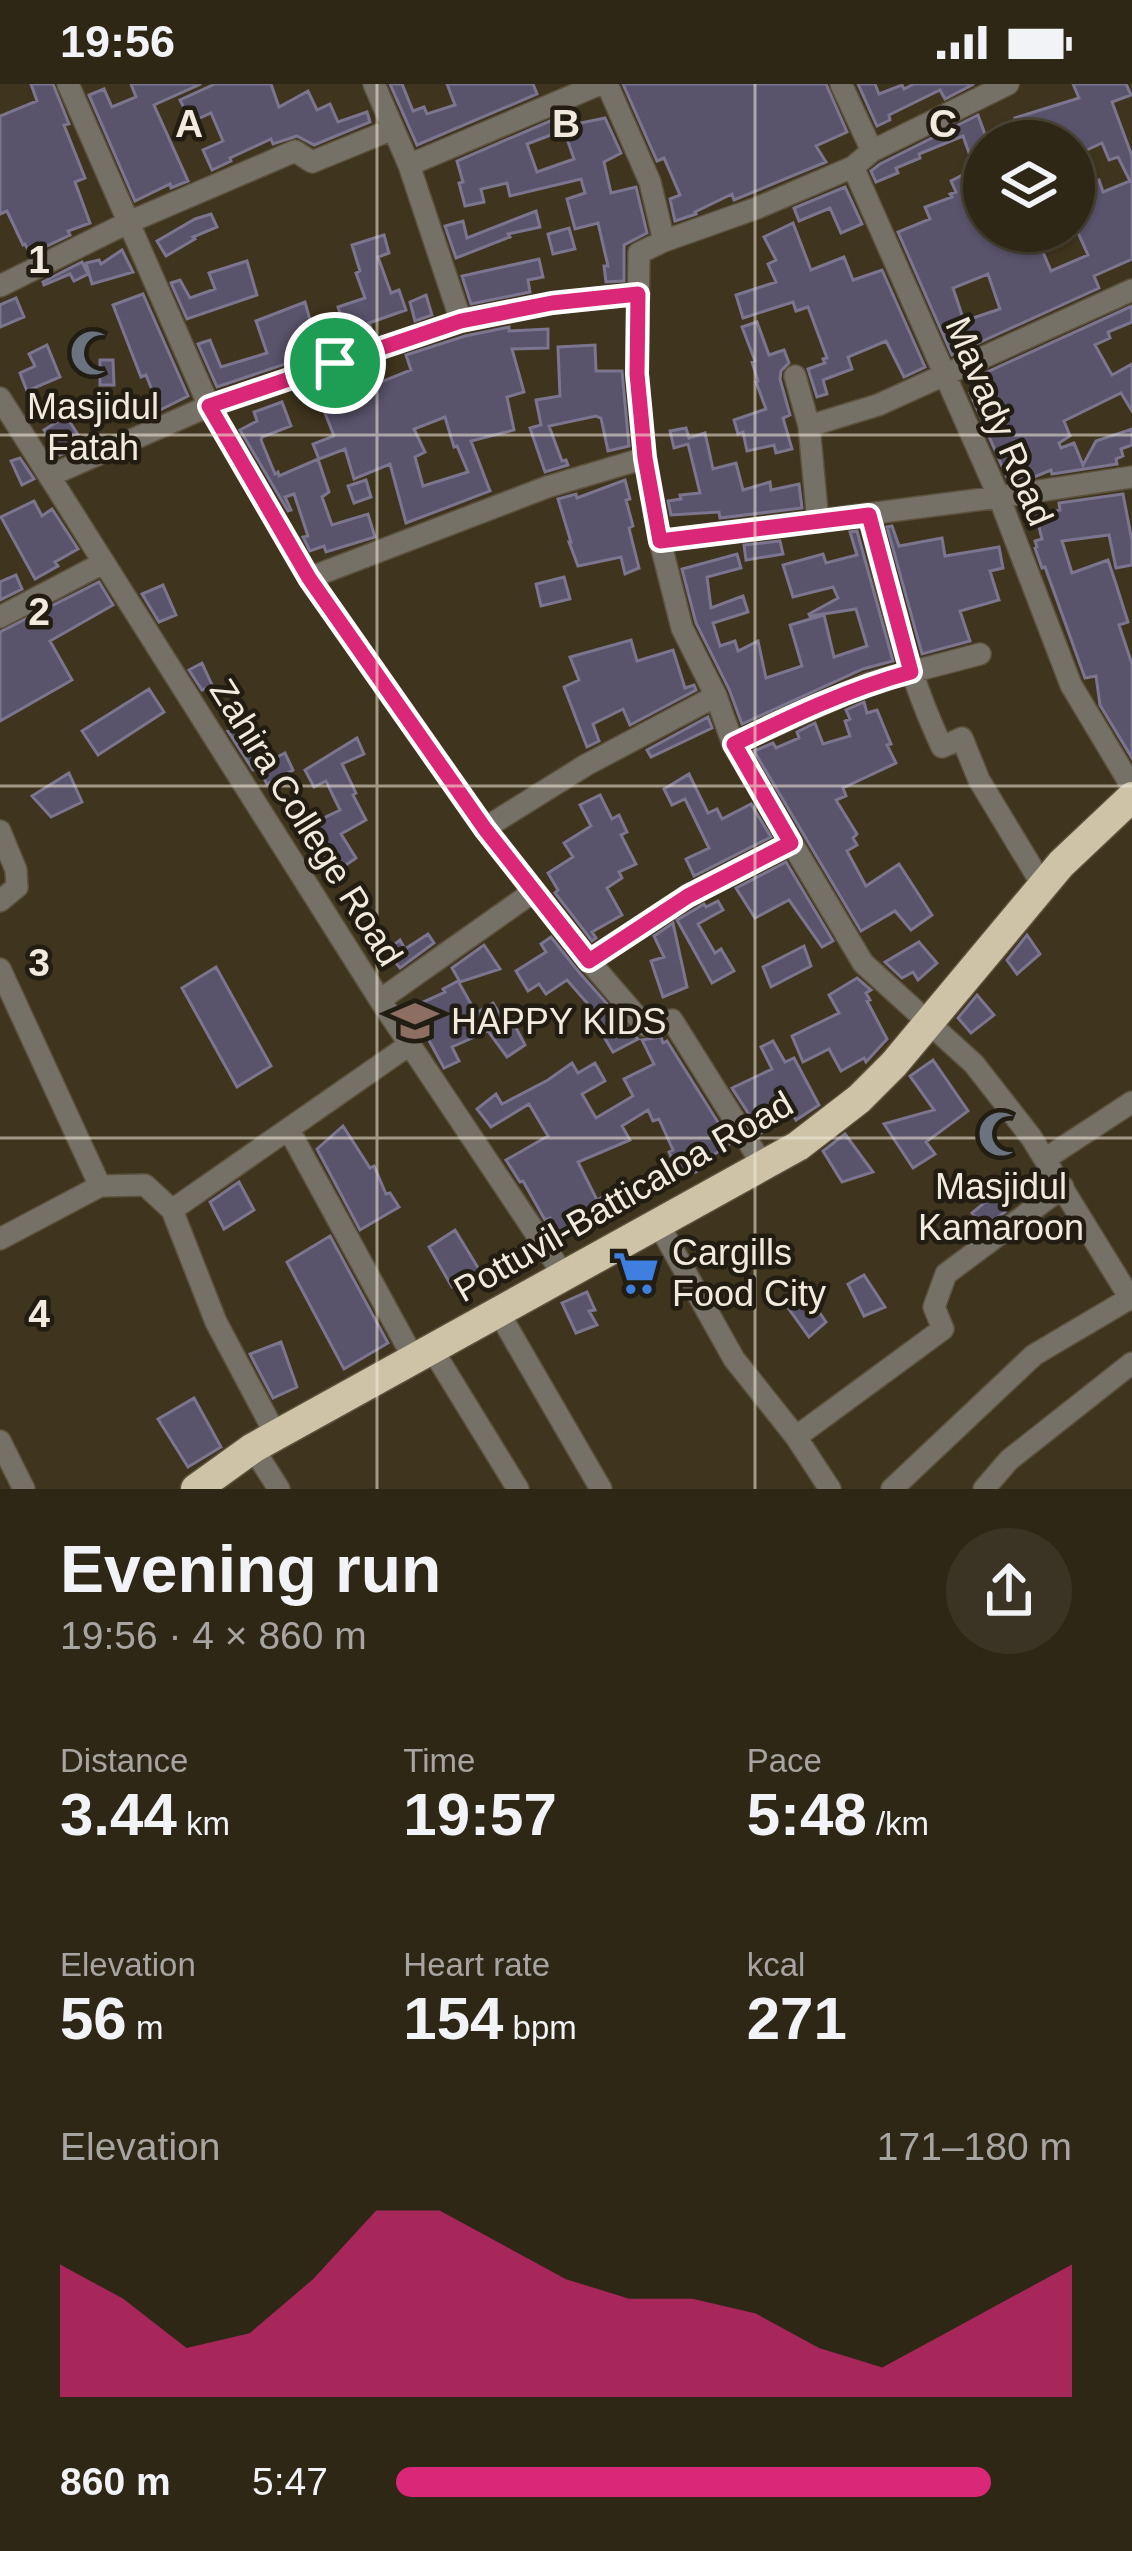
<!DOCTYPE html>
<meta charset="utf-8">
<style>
:root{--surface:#2f2716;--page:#3b3323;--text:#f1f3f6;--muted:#a7a5a1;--line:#4a4435;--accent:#db2777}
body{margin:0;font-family:Arial,sans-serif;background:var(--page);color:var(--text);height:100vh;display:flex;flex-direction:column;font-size:45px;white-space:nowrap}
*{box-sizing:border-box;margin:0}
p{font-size:39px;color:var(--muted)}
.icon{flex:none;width:66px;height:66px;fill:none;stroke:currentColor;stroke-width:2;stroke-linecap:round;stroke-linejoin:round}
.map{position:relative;height:1405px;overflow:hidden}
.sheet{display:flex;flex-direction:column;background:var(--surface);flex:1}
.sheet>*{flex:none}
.tools{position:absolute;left:963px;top:36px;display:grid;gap:24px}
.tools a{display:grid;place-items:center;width:132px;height:132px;border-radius:50%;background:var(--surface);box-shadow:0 3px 9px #0004,0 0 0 3px var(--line);font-size:60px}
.pin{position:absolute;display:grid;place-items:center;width:102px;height:102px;color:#fff;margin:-51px;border:6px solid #fff;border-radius:50%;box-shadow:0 3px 12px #0007}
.round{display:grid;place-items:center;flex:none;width:126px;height:126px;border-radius:63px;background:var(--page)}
.head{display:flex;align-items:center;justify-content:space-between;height:204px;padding:0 60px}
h1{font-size:66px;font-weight:700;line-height:90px}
.stats{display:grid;grid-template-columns:repeat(3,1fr);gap:18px;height:204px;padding:12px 60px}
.stats div{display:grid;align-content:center}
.stats b{font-size:60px;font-weight:700}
.stats small{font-size:33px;font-weight:400}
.stats p{font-size:33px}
.chart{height:336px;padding:24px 60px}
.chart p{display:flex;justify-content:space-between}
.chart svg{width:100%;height:216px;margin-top:12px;fill:var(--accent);opacity:.7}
ul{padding:0 60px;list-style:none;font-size:39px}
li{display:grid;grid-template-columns:192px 144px 1fr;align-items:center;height:90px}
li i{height:30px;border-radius:15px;background:var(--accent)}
.status{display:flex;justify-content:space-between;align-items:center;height:84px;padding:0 60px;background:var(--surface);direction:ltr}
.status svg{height:33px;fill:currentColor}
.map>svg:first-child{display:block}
</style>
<div class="status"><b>19:56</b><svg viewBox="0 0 49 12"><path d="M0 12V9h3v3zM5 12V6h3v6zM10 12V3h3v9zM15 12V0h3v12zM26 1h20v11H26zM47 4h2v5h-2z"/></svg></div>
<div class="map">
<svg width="1132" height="1405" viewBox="0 0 1132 1405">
<rect width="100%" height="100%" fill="#3f341d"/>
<path fill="#59536b" stroke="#7c758f" stroke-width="3" fill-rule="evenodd" d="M31,0H53L69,40L64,41L85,94L75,98L90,139L68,147L70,151L30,170L25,160L23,161L7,127L0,130V32L37,17Z
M131,0H201L154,21L188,97L171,104L170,100L135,117L89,11L104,5L112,23L136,13Z
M215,0H271L279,23L308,7L317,26L330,20L338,38L367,28L370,38L314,61L297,52L273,60L271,55L230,74L231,77L212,86L203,66L223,57L211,29L191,38L180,16Z
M390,0H402L413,27L424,23L427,30L455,21L447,0H533L537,10L417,61Z
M623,0H826L847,48L816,62L826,78L734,116L732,110L695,128L696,130L675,137L670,115L680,111L664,74L657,77Z
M858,0H875L879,10L902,1L904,5L914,0H974L945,15L940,6L889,31L890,36L877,42Z
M1073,0H1126L1131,11L1112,18L1132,72V175L1094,192L1099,204L952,271L898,148L930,135L925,123L952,113L950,110L956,108L951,97L970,87L968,83L973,80L963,52L919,70L920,74L896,84L898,89L876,98L871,87L880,80L978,31L986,53L984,54V147H1034L1051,187L1088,171L1074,140V137L1089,129L1080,103L1099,96L1103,108L1130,97L1118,73L1109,76L1102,59L1074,72V57H1023L1015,34L1079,14ZM988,190L1000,225L964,237L953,204Z
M571,28L576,40L605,34L621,69L604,78L611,109L636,103L647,149L624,161V197L606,198L604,182H608L598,139L575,145L567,115L585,109L581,95L510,112L507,99L481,105L484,118L465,122L459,99L463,98L457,77ZM564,46L574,75L537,88L527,60Z
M845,103L862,140L841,149L830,124L799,137L794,124Z
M536,127L540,143L508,150L510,153L456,174L445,142L463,137L467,154Z
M211,130L217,143L193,153L195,155L166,172L157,157L195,135Z
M793,139L811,186L844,173L853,196L882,186L925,283L904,293L886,257L848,273L852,285L823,296L827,310L817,313L808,285L825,279L823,275L827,274L808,223L796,227L793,218L743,234L736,211L776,198L768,180L776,176L764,153Z
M569,144L575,165L553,170L548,150Z
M384,151L389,169L378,173L391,209L399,206L406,226L369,239L373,249L362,254L217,303L198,260L210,256L221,283L267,269L256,237L305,218L312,243L341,232L338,223L365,214L356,189L360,187L352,161Z
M122,166L133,188L92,200L86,179L99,176L101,180Z
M539,175L543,193L528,196L530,208L471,220L462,192Z
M247,177L257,211L187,235L171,199L180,196L190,214L215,205L209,189Z
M82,178L88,190L74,197L70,190L44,201L43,198Z
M143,210L188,312L160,326L146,291L141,293L113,221Z
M426,211L432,231L415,237L410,218Z
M16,214L24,233L0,243V221Z
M1132,222V238L1108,248L1110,254L1095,261L1112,291L1132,280V327L1121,309L1064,337L1070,352L1059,359L1061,364L1074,359L1083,381L1096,357L1132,345V361L1121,365L1123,372L1116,375L1117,380L1052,390L1051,386L1034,393L1008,396L970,309L978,306L974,294Z
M757,238L769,271L784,266L789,279L781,287L780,295L790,331L783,334L792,365L776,369L774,361L747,367L743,348L738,350L734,336L766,325L756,298L758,297L752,278L755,277L742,243Z
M509,243V247L548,245V264L512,265L524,308L507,313L514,346L471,357L490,407L406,439L390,380L354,395L345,365L319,375L313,360L334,352L316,306L371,283L376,300L411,286L406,271L465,252ZM445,333L454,363L457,362L468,388L423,402L415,373L425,368L414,345Z
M47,261L60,293L27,307L20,289L35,282L29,270Z
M595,261L596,287H622L629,362L608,367L601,334L596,332L549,342L562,377L566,376L568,381L545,388L530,344L541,341L536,316L560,312L558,263Z
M100,276H113L114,301H100Z
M282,318L291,342L262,353L261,356L275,390L278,388L279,392L318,375L329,408L322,413L332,441L368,430L375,453L326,468L324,462L310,467L303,453L308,452L294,410L285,413L291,426L288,427L240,346L257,337L254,328Z
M66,332L84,360L60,371L44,346Z
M686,344L689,354L705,349L713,385L736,379L743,406L770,398L771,406L799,400L802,424L720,434L719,428L671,431L668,417L681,415L680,411L700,409L688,360L674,364L670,347Z
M20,374L34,395L22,401L11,377Z
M366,396L371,413L354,419L348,402Z
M625,396L630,415L626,416L633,442L629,444L639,484L625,490L621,473L578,482L569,458H571L558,415L576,410L577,414Z
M1123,410L1132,457V481L1116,484L1109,451L1062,457L1072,489L1108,476L1116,500L1128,538L1119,541L1132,580V674L1100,621L1096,592L1085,594L1045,483L1042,484L1035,464L1037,463L1035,457L1042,455L1036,431L1060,426L1059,419Z
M34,417L42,432L52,425L78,465L55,478L58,482L35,495L1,433Z
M892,442L899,462L942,454L945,472L999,463L1003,484L990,487L999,516L960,527L970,557L922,570L887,443Z
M857,447L893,577L863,585L742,640L729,605L696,539L682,485L737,470L741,484L707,493L711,524L743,512L748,528L713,539L720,562L735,557L738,567L758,557L766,594L802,582L790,541L824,531L834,573L867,562L856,525L810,532L809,530L838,514L833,503L793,513L783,481L823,470L826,479L857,471L850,448Z
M780,457L783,470L746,476L744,461Z
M16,491L22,505L0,516V498Z
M564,493L570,515L541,522L536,500Z
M99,498L113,521L50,557L72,596L0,637V548Z
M163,501L176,531L159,538L142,510Z
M631,556L637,577L673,566L685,604L694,601L696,606L630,641L623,625L593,640L599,657L587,663L564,603L579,596L570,573Z
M202,579L212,601L202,606L189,586Z
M149,605L164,628L98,671L82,647Z
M864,618L867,629L877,626L891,660L887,661L896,679L843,704L846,712L836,716L857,750L853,754L857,761L847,767L866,802L899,780L932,831L911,846L895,827L861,847L754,667L773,659L776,664L799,654L797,648L815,639L823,660L850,652L845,637L850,635L846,626Z
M244,628L254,651L259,649L273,675L285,669L293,686L267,700L258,684L253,686L228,647L231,646L226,636Z
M708,633L712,644L651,673L647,666Z
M357,654L364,670L342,680L356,709L353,711L366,736L341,750L356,774L334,789L307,742L340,726L326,697L314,703L305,686Z
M69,689L82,718L51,733L32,712Z
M689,690L708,729L717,725L722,735L751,720L771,753L694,792L686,775L709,764L685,715L672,721L664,705Z
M600,711L612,735L619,731L627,748L621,751L636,780L619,788L622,794L607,804L622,831L592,848L596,854L592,857L555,809L558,806L548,789L573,773L564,759L591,742L580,721Z
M786,778L833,857L822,863L789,816L755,834L736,804Z
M718,817L723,826L698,840L715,869L721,865L734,887L712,899L677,836L704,820L706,823Z
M673,839L687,903L663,913L651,877L664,873L654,852Z
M428,850L434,859L400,884L386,867L400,856L405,865Z
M1027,851L1040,870L1017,890L1007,876Z
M551,853L578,887L638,955L613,968L604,953L607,951L586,921L588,920L567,896L546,910L539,900L528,907L516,887L546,868L541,860Z
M919,858L937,879L918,896L913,888L902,894L885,878Z
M484,861L500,885L460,898L452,884Z
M804,862L811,882L771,903L763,883Z
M216,883L271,982L237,1003L182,904Z
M857,894L871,906L866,909L870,916L867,917L887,955L866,978L864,974L841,987L829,965L803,978L792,952L839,929L829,911Z
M458,897L476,929L493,919L507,942L513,938L525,961L507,973L488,947L452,963L459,977L444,984L426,951L423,953L406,926L445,908L443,905Z
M977,911L994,931L971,949L958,934Z
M661,953L663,959L667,957L731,1059L694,1084L696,1088L680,1094L669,1068L673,1066L659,1035L653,1037L648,1026L622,1042L630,1056L578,1078L597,1116L626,1100L637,1117L612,1136L608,1130L560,1157L550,1134L545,1136L523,1097L520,1098L506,1076L548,1052L529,1020L491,1043L477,1025L496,1010L502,1020L548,996L572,979L578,989L595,979L605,997L582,1010L596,1034L633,1012L624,995L654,980L642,956Z
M773,957L785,978L794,974L819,1021L796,1036L792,1029L761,1049L732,1004L772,985L761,963Z
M933,976L968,1027L926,1058L935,1070L913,1084L884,1040L934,1026L910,992Z
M343,1042L370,1084L374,1082L386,1110L390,1109L399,1123L360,1146L317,1065Z
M845,1050L873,1088L842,1098L823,1067Z
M239,1098L254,1126L224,1145L210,1118Z
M994,1111L1005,1128L984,1143L972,1129Z
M455,1146L480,1187L452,1203L429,1163Z
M330,1152L388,1259L344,1285L287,1178Z
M864,1191L885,1223L864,1232L848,1200Z
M587,1208L595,1226L589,1227L597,1241L576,1249L562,1219Z
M808,1212L826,1238L809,1253L789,1225Z
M281,1258L297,1303L273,1314L250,1270Z
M194,1314L221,1363L188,1383L158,1335Z"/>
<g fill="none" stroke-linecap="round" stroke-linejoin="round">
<g stroke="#5c513c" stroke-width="24">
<path id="minor" d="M68,0L209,322L309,494L485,744L589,877L644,941L672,936L764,1083
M374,0L409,81L461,237
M607,0L650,98L664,157L639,169L637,290L645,374L660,457L682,544L716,612L733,660L863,879L974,980L1031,1053L1130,1214
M841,0L872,67L853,83L999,413L1071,601L1132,703
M872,67L1008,0
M409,81L600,0
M664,157L757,124L853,83
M0,202L127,139L295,67L312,78L393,45
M795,292L809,342L818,438
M0,314L380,916L565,1193
M809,342L878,321L1132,206
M49,392L209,322L461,237L552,219L639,210
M869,431C888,510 907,589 942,663L962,654L979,696L1043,802
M660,457L999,413L1132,393
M309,494L547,403L645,374
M0,533L103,479
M733,660L869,599L980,570
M485,744L586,681L716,612
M0,747L16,786L17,803L0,817
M589,877L687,812L791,759
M0,885L100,1102
M380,916L533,808
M289,1046L414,1275
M1045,1075L1132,1018
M172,1126L409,961
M659,1141L734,1275L796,1353L830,1405
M0,1155L100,1102L145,1101L172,1126L216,1238L276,1351
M499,1229L601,1405
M432,1265L518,1405
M796,1353L943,1245L934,1223L946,1190L1063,1103
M0,1357L24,1405
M253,1364L279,1405
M892,1405L1034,1271L1132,1213
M984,1405L1009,1376L1132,1279"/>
</g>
<g stroke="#5c513c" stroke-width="33">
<path id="highway" d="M196,1405L253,1364L798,1062L859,1015L894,980L1061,780L1132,713"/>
</g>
<use href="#minor" stroke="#767166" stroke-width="21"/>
<use href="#highway" stroke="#cec3a7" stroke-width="30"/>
</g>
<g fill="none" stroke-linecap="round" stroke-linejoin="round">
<g stroke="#fff" stroke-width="24">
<path id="route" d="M638,210L637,290L645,374L660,457L869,431L911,588C848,605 792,632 734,660L791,759L688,812L589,877L485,745L309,494L209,322L461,237L552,219Z"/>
</g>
<use href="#route" stroke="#db2777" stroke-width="15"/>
</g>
<path fill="none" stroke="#f2ebdd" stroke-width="3" stroke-opacity="0.55" d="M377,0V1405M755,0V1405M0,351H1132M0,702H1132M0,1054H1132"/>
<defs>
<g id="mosque-bare" transform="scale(3.6)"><path d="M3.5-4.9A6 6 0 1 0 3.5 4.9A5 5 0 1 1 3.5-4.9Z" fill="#6b7280" stroke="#211d12" stroke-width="2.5" paint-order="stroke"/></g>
<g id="university-bare" transform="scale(3.6)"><path d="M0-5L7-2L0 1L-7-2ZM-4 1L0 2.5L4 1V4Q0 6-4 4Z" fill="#8d6e63" stroke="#211d12" stroke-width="2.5" paint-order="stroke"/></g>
<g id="supermarket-bare" transform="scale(3.6)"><path d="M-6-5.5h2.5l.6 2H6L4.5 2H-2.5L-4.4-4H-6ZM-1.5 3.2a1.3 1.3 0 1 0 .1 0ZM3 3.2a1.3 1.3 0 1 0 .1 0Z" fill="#3f7fe0" stroke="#211d12" stroke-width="2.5" paint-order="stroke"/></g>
</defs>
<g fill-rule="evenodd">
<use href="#mosque-bare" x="93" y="269"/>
<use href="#university-bare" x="415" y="937"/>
<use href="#mosque-bare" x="1001" y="1050"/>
<use href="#supermarket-bare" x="636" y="1189"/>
</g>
<g text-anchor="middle" stroke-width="9" stroke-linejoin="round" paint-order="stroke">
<g font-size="36" fill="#f2ebdd" stroke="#211d12">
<text x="93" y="335">Masjidul<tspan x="93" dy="41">Fatah</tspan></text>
<text x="451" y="950" text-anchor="start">HAPPY KIDS</text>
<text x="1001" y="1115">Masjidul<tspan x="1001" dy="41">Kamaroon</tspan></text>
<text x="672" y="1181" text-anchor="start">Cargills<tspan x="672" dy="41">Food City</tspan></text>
</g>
<g font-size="36" fill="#f2ebdd" stroke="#211d12">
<text transform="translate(1000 337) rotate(67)" y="13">Mavady Road</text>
<text transform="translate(307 738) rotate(58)" y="13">Zahira College Road</text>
<text transform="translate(623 1112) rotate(-30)" y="13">Pottuvil-Batticaloa Road</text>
</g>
</g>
<g font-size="39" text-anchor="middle" font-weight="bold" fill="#f2ebdd" stroke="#211d12" stroke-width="9" stroke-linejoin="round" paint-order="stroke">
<text x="189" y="53">A</text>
<text x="566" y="53">B</text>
<text x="943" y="53">C</text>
<text x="39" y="189">1</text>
<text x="39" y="541">2</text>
<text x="39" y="892">3</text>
<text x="39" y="1243">4</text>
</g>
</svg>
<div class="tools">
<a><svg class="icon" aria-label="layers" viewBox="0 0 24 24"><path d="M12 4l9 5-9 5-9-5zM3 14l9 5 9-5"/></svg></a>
</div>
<div class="pin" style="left:335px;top:279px;background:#1e9e55"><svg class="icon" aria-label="arrive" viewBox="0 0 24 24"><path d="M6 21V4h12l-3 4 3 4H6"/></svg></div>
</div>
<section class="sheet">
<div class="head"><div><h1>Evening run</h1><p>19:56 · 4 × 860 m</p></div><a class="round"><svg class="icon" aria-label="share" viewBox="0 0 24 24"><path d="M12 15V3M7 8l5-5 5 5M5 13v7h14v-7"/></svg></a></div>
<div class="stats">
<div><p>Distance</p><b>3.44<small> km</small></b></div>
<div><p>Time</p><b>19:57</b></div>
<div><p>Pace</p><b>5:48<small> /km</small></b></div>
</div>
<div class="stats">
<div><p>Elevation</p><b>56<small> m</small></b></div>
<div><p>Heart rate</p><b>154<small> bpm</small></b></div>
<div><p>kcal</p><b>271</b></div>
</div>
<div class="chart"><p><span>Elevation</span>171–180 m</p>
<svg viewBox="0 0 160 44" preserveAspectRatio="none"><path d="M0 44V17L10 24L20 34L30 31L40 20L50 6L60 6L70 13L80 20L90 24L100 24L110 27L120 34L130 38L140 31L150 24L160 17V44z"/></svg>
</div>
<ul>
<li><b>860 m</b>5:47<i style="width:88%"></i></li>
</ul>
</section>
